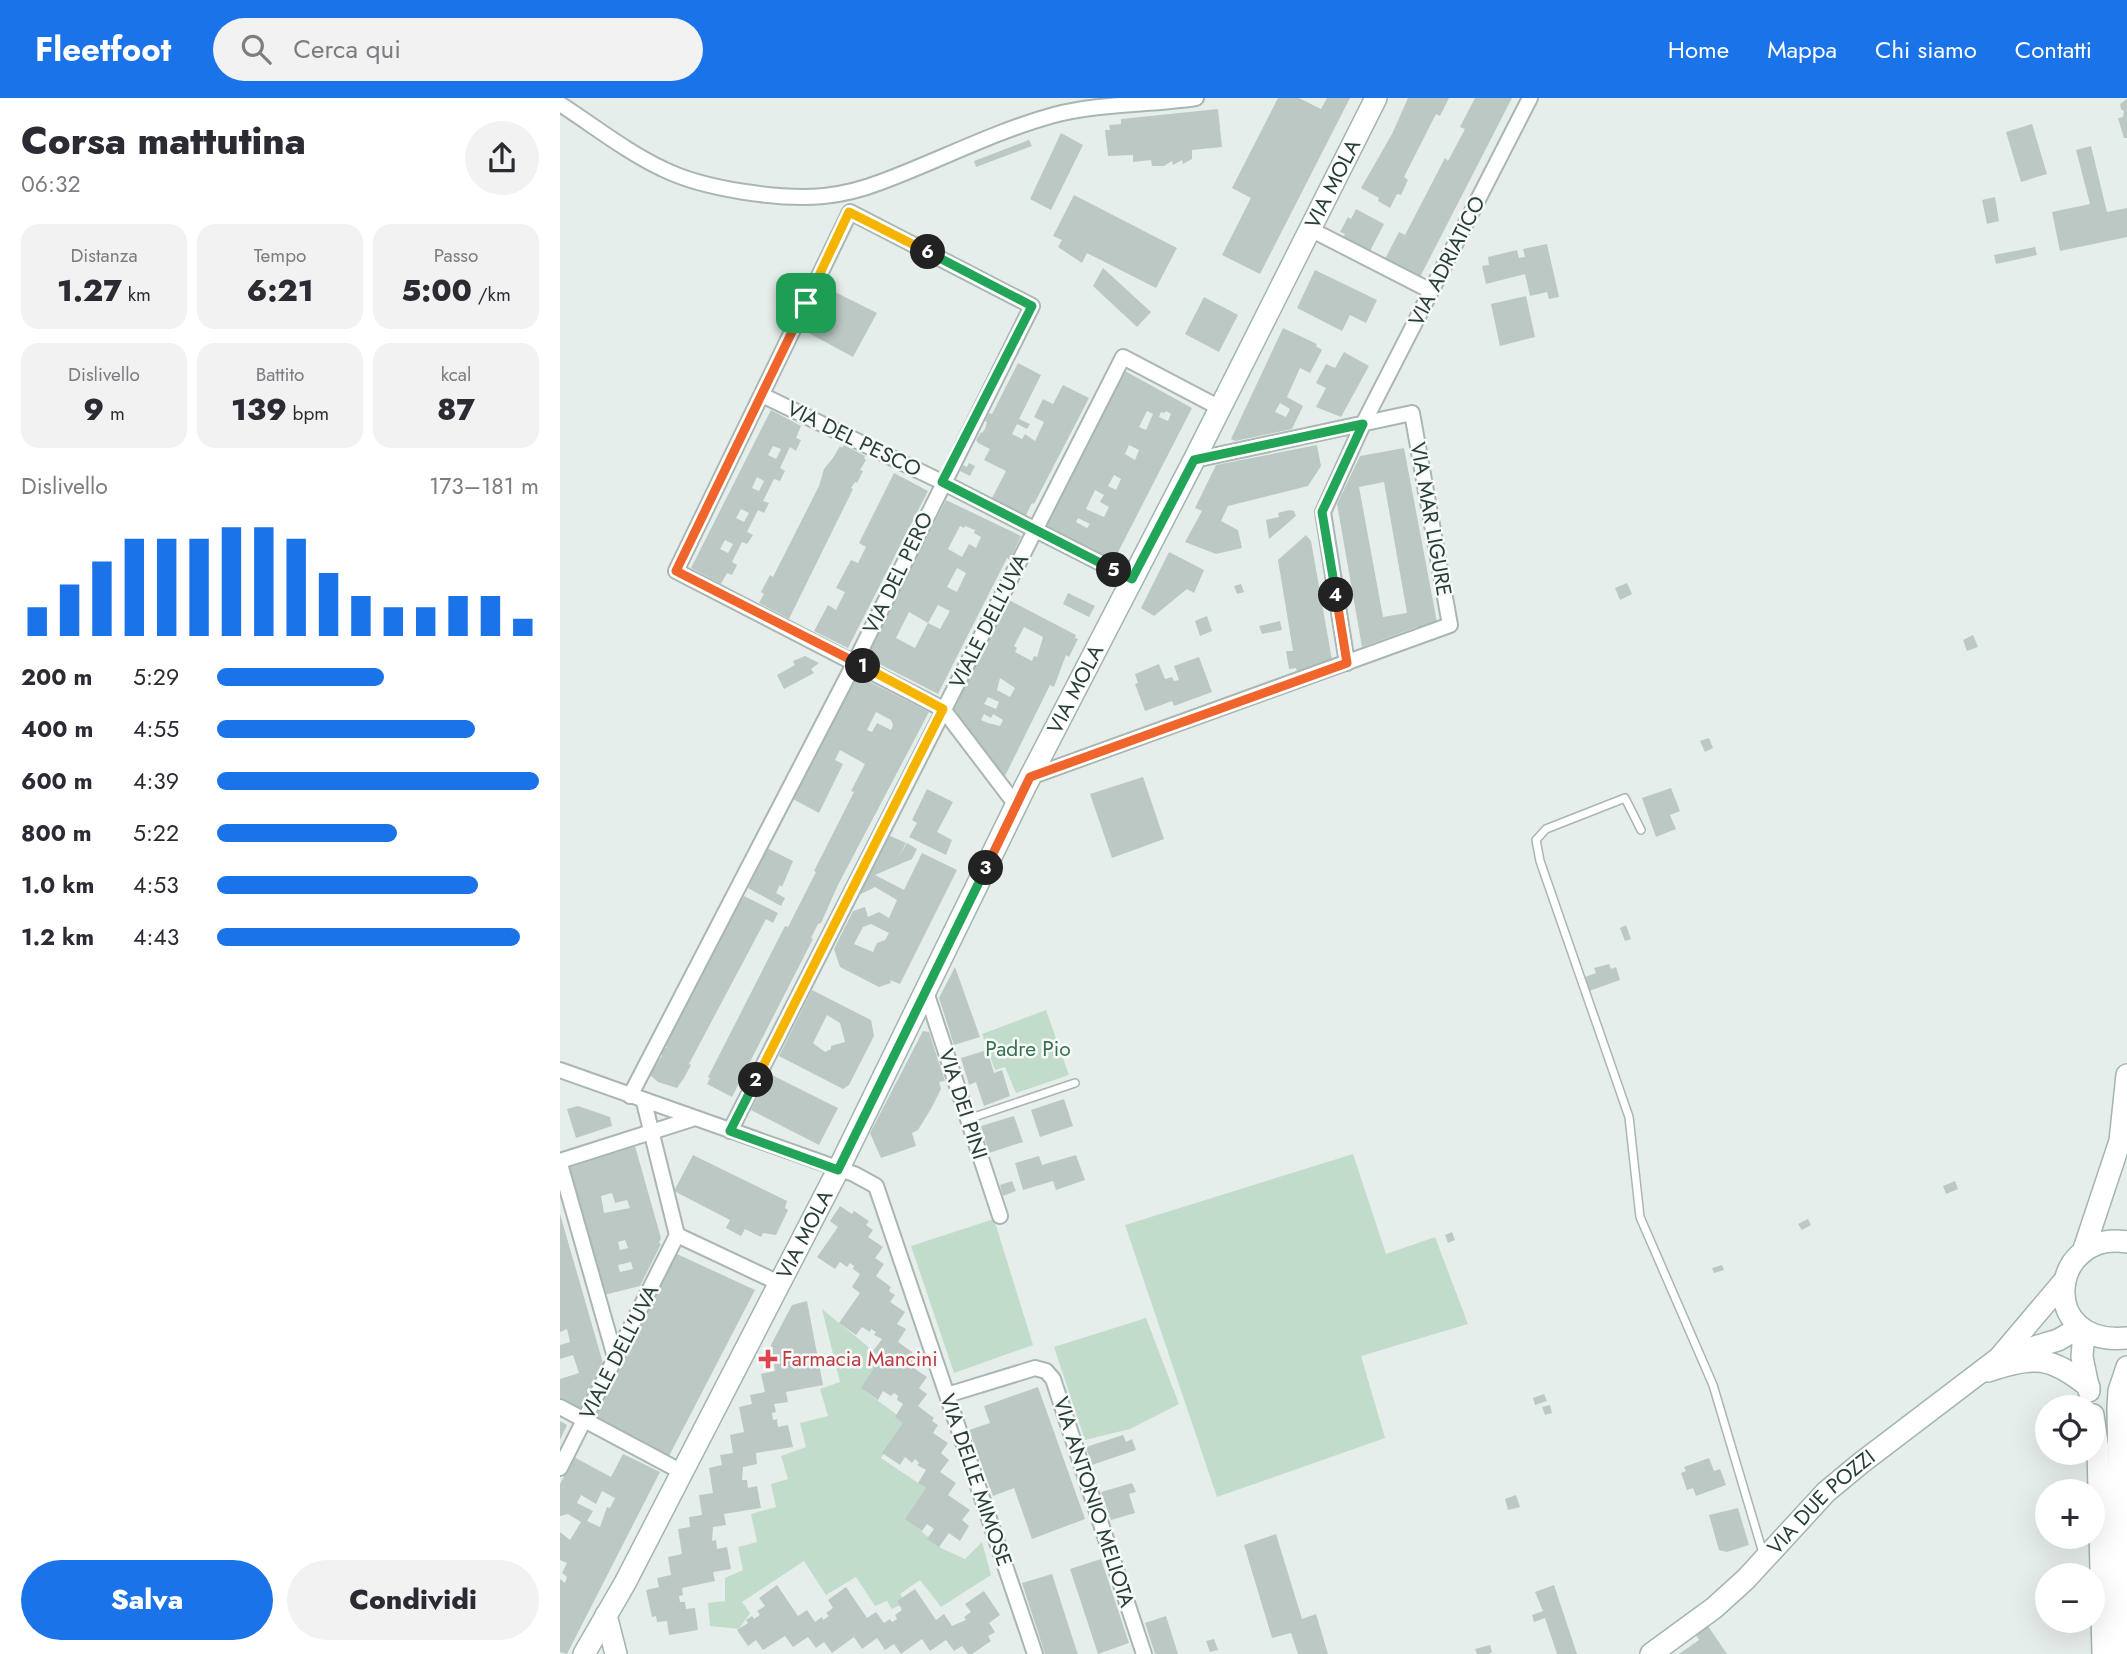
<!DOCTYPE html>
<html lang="it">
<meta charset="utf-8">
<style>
:root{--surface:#fff;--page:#f2f2f3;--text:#2b2b33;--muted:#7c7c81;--accent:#1a73e8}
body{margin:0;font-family:Jost,sans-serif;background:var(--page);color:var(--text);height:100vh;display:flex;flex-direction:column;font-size:26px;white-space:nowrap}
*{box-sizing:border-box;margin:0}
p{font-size:23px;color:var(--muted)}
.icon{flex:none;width:38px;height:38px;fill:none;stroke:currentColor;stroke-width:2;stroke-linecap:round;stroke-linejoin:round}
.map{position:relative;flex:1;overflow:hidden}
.panel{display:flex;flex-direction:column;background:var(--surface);width:560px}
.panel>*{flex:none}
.buttons{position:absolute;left:1475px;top:1297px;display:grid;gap:14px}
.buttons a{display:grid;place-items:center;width:70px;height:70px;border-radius:50%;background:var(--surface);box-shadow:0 7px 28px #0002;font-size:35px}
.pin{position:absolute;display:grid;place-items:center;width:60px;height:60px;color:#fff;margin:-30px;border-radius:14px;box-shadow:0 4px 10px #0006}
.km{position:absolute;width:35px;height:35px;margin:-18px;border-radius:50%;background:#222;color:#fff;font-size:19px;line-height:35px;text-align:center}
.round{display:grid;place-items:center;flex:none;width:74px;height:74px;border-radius:37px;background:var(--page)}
.overview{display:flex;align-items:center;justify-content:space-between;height:119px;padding:0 21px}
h1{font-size:38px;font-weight:800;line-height:52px}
.stats{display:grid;grid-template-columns:repeat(3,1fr);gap:10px;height:119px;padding:7px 21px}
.stats div{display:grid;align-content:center;border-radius:18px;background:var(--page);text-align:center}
.stats b{font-size:30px;font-weight:800}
.stats small{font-size:19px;font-weight:400}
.stats p{font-size:19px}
.chart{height:196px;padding:14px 21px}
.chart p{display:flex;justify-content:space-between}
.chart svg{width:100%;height:126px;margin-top:7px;stroke:var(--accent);stroke-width:6}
.primary-button{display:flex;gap:14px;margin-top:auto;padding:14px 21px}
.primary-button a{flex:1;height:80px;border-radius:42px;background:var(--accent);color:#fff;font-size:28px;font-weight:800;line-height:80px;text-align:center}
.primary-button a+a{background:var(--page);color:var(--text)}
ul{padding:0 21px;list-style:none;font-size:23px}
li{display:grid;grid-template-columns:112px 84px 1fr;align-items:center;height:52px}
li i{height:18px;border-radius:9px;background:var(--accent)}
header{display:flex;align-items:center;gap:42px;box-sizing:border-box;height:98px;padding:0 35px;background:var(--accent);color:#fff}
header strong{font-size:33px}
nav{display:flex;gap:38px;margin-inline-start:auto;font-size:24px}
.search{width:490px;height:63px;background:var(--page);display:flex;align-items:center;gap:18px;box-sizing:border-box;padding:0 24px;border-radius:38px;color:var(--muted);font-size:26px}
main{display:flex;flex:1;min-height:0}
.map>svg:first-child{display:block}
</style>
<header>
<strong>Fleetfoot</strong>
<div class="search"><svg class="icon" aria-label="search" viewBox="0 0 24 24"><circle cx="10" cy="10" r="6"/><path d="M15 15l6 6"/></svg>Cerca qui</div>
<nav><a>Home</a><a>Mappa</a><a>Chi siamo</a><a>Contatti</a></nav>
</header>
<main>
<section class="panel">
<div class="overview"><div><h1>Corsa mattutina</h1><p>06:32</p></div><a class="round"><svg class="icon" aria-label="share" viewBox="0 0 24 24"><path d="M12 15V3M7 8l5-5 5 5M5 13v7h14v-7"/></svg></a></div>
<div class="stats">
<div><p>Distanza</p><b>1.27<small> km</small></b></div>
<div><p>Tempo</p><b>6:21</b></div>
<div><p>Passo</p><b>5:00<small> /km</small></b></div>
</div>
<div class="stats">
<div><p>Dislivello</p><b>9<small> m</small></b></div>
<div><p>Battito</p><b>139<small> bpm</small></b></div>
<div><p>kcal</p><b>87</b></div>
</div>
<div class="chart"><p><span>Dislivello</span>173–181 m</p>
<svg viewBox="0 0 160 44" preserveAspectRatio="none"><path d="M5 44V34M15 44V26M25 44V18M35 44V10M45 44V10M55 44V10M65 44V6M75 44V6M85 44V10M95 44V22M105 44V30M115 44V34M125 44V34M135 44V30M145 44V30M155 44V38"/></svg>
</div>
<ul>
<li><b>200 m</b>5:29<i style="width:52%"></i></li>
<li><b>400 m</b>4:55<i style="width:80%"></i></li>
<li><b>600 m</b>4:39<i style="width:100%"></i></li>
<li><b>800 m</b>5:22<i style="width:56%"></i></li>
<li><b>1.0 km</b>4:53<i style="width:81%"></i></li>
<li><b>1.2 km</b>4:43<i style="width:94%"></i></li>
</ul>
<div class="primary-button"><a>Salva</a><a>Condividi</a></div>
</section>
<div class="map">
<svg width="1567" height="1556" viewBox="0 0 1567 1556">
<rect width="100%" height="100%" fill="#e6eeeb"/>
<path fill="#c2dccb" d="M486,912L509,977L456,995L445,969L435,972L422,936Z
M793,1056L826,1156L875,1139L908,1226L801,1258L825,1340L657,1399L565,1127Z
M434,1121L473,1247L394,1275L351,1148Z
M262,1211L323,1261L305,1293L348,1325L321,1360L367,1391L348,1422L381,1450L405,1461L422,1444L431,1477L381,1509L360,1482L340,1496L346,1504L332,1511L327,1503L315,1508L296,1479L266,1497L244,1463L182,1504L190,1515L179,1531L150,1528L148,1505L165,1503V1480L183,1472L178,1449L197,1444L191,1416L216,1409L211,1386L228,1381L221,1358L246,1349L240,1325L268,1318L260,1291L280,1284Z
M586,1220L619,1306L570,1331L525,1342L494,1249Z"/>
<path fill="#bcc8c4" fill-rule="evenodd" d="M718,0H739L761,11L767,0H790L700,176L662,157L691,100L672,90Z
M848,0H889L880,18L876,16L844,79L848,82L841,97L837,96L830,110L818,103L819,100L801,90L832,36Z
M915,0H952L859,181L825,161L839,134L845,137L885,60L888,63L905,31L900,29Z
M1567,1V40H1564L1558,20L1563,19L1564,13L1561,11L1560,6Z
M658,11L662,49L632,52V61L623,66L622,62L613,67L612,63L604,68H592L591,62L573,64V57L548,58L545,32H550L549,27L561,26V21Z
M1472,26L1487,76L1461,84L1446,34Z
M501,35L523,47L491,112L470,101Z
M469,42L472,48L416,69L414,63Z
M1531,48L1547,114L1567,110V139L1500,153L1492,114L1530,106L1516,52Z
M514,97L617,150L596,190L527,155L522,165L498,149L502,142L493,138Z
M1435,99L1439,123L1427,126L1422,102Z
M796,111L824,126L810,153L783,141L785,136L780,134L788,119L791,121Z
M987,146L999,199L989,201L987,194L970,198L965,176L926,186L922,168L929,167L928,159L957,152L959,160L965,159L963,151Z
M1475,149L1477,157L1436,166L1434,157Z
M543,170L591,214L577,229L533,188Z
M755,172L817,202L806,225L790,217L782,233L737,210Z
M265,189L317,215L293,259L243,232Z
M966,198L975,239L940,248L931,206Z
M644,199L678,217L659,254L625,236Z
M723,230L757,246L756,248L762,252L750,275L740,270L727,299L743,308L732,331L675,343L671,341ZM720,305L730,311L726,319L715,314Z
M784,254L809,268L781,319L756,309L766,290L756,285L766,266L775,270Z
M458,265L481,277L459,321L470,326L467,331L457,326L452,336L462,341L465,336L475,343L484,324L474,319L483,301L493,306L503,287L529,300L474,406L472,405L465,419L431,402L446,373L424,362L430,351L418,345L416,342L421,334L422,335L425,331L427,324L425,323L429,315L432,316Z
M565,273L632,310L553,464L485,430ZM587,313L593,316L586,332L579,329ZM606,313L611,316L608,323L599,319L601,314L604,315ZM569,347L579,352L575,362L565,356ZM554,377L561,381L556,392L548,388ZM535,392L544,397L540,404L549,409L544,419L526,411ZM518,420L530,426L527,430L516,424Z
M211,312L241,328L236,340L241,342L236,353L230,349L220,370L225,373L220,383L214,381L203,403L209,405L204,415L198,412L187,434L193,437L187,446L182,444L172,464L177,467L172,477L167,475L161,486L131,470ZM213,348L221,351L216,361L208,357ZM197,379L204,383L199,393L192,390ZM181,411L189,415L184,424L176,420ZM165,442L173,446L168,455L160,451Z
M284,347L305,358L304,360L306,362L300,372L303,373L297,385L295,384L291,390L293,391L229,521L199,505L204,496L201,494L210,477L213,479L259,388L264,371L273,360L280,348L282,350Z
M757,347L761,368L748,388L668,408L661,423L678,432L682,450L656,456L625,444L642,413L635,410L656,367Z
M844,350L877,524L858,531L857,529L802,549L777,406L800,358ZM824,384L847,515L823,519L799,389Z
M409,365L415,368L410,378L400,373L403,367L407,369Z
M334,375L368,393L288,550L254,533L268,507L276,512L285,494L276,490L291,462L298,465L306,449L299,445Z
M386,402L461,438L450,462L447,460L378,596L306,559ZM400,428L404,430L405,428L415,432L414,435L421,439L416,450L409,446L402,459L388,451ZM397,470L406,475L397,494L387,489ZM378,507L390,513L380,531L368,525L355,550L336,540L349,514L368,525Z
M729,412L734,413L736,418L709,441L706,422L719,419L718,415Z
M746,437L751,443L772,562L737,573L736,570L729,571L726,553H733L718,462Z
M609,454L644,472L634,495L627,491L594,518L581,510Z
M1067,485L1072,496L1060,502L1055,490Z
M681,486L684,494L677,496L674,488Z
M508,495L535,508L529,519L503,506Z
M449,502L516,537L515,540L518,541L509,559L506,557L494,589L490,587L444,680L391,613L399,601L396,599L440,521L438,519L445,504L447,505ZM464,529L483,539L477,559L474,558L472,563L455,554L457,550L454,548ZM440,580L455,590L450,599L437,592ZM428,599L439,604L436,611L424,606ZM424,616L431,620L433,616L443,622L440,628L428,625L421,622Z
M647,518L652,533L640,538L635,523Z
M720,523L722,532L702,536L699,528Z
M1413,537L1418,549L1407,553L1403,542Z
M245,558L259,565L251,571L254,575L224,591L217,577L235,567L233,563Z
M639,559L652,594L614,608L612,603L585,613L575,586L578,585L575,576L599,566L605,581L612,579L614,583L619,582L614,568Z
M296,577L369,614L278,787L261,825L258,826L251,840L253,841L172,999L147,986L150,980L148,979L225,828L228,829L256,774L254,773L294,694L291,693L305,666L280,652L275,662L283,666L259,715L233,701ZM316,614L331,622L333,627L331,632L317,625L312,634L307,632Z
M1149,640L1153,650L1145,654L1140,643Z
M583,679L604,741L552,760L530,696Z
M1111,690L1120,713L1110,717L1116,731L1096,739L1082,700Z
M367,691L393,704L377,734L392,742L386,757L349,739L357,725L352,722Z
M328,737L346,745L338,760L347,745L357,751L352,761L315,777L344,792L362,755L397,772L340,886L330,882L331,885L319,889L280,869L274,851L293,813L305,809L308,819L319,814L329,820L337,802L315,789L301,796L300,793ZM311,826L329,835L325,842L317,845L313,854L294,846L303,829Z
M207,750L233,763L222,789L220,787L216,795L225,800L221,808L188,790Z
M184,798L218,815L213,825L206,821L129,966L131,967L124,980L117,990L98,984L89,976L102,958L101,952L107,949L104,947L171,817L172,818Z
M1066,827L1071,841L1065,843L1060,830Z
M1049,866L1051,871L1056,869L1060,882L1029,893L1025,879L1036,875L1034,870Z
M395,869L420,939L394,947L379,900Z
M252,892L311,922L314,938L289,987L283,991L219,958ZM267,917L280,925L285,944L271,948V951L265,954L253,945Z
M363,933L369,934L385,983L379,984L381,991L372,1009L358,1032L352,1035L356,1048L321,1060L310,1035Z
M427,952L434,975L442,972L450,998L424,1008L416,984L409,987L401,960Z
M210,976L278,1010L259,1047L191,1012Z
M504,1001L513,1028L480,1039L471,1012Z
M18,1008L50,1019L52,1028L16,1040L7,1011Z
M454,1018L463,1044L429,1055L421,1028Z
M75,1048L101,1140L99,1145L101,1146L80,1188L44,1197L8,1069ZM52,1095L55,1105L67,1102L70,1110L44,1115L41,1098ZM65,1142L68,1150L60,1152L58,1144ZM71,1164L73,1171L60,1174L58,1167Z
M133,1057L227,1103L225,1110L228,1112L216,1137L203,1135L201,1139L185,1131L181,1138L166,1130L170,1122L114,1093Z
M516,1057L525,1082L496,1092L493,1083L463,1092L455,1065L479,1058L482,1067Z
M452,1083L456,1093L443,1098L440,1087Z
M1395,1083L1398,1091L1386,1096L1383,1088Z
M280,1108L292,1116L294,1113L309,1123L306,1127L313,1132L308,1139L323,1149L315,1160L324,1166L316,1178L331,1189L329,1193L335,1197L330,1204L345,1214L337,1226L346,1231L338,1244L352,1254L351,1257L357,1262L352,1269L367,1279L359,1290L367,1296L358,1308L374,1320L372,1323L378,1327L373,1335L388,1345L381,1355L389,1362L380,1374L396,1385L388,1397L410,1412L402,1422L409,1428L400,1443L389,1435L379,1449L367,1441L374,1431L367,1426L362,1433L345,1421L366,1390L358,1385L366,1372L357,1367L359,1365L355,1361L352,1365L345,1359L340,1367L322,1355L343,1325L335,1319L343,1306L337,1302L338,1298L334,1295L331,1298L323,1293L318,1302L301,1290L321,1259L313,1253L322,1241L314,1237L316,1234L311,1231L310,1234L302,1229L296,1237L279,1225L300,1195L292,1189L300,1176L293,1171L294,1168L290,1165L287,1169L280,1164L275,1171L257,1159L278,1129L270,1123Z
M0,1116L43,1265L19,1312L0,1304V1281L19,1275L13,1257L0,1261V1247L10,1244L7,1231L0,1234Z
M1248,1121L1251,1127L1242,1132L1238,1126Z
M892,1134L895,1142L888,1145L885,1137Z
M117,1156L195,1192L109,1358L34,1318Z
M1162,1167L1164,1172L1154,1175L1152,1170Z
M247,1203L263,1287L226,1294L228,1304L214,1306L216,1314L212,1315L213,1322L217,1321L218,1329L228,1327L233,1349L196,1355L197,1366L183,1369L182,1382H187L188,1390L197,1388L201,1410L164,1416L166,1427L153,1429L152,1443L156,1442L157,1451L167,1449L171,1471L153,1474L155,1483L122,1490L123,1497L119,1498L120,1504H125L126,1511L135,1510L138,1532L109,1537L107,1523L97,1524L96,1518L92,1519L86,1492L99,1489L97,1480L111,1477L108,1459L122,1456L118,1431L130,1429L129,1419L142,1417L139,1397L153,1395L149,1370L162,1367L160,1357L173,1355L170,1337L184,1334L179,1309L192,1306L190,1297L205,1294L201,1276L215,1273L211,1247L232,1207Z
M478,1289L525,1421L472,1441L454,1390L433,1398L409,1332L430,1325L424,1308Z
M984,1296L987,1303L975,1307L973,1300Z
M990,1307L992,1315L985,1317L982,1309Z
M0,1323L7,1327L0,1342Z
M563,1337L566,1344L572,1341L576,1352L532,1367L526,1349Z
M63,1356L100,1374L7,1556L0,1554V1481L5,1485L7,1479L2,1475L7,1465L0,1462V1434L10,1442L21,1424L8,1416L0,1418V1386L14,1359L51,1379ZM42,1393L55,1400L50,1410L47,1409L40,1429L27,1423L33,1413L17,1405L21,1397L36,1406Z
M1149,1360L1154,1373L1160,1371L1166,1387L1136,1398L1133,1390L1127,1392L1121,1375L1126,1373L1124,1369Z
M572,1385L576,1394L569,1396L575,1415L551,1422L541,1394Z
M956,1397L960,1409L948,1412L945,1401Z
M1178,1410L1189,1447L1167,1454L1159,1452L1149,1417Z
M716,1436L742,1521L756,1516L768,1556H738L731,1535L712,1540L684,1447Z
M541,1461L569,1545L538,1556L510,1471Z
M492,1476L516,1551L518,1556H485L462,1485Z
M217,1487L238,1518L247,1512L255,1524L262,1519L263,1522L269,1518L266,1515L273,1510L268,1502L286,1489L307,1520L316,1514L324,1525L330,1521L332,1524L337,1521L335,1517L342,1512L337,1503L355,1491L376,1522L384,1516L392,1528L406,1522L404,1519L411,1514L405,1506L424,1493L440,1517L429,1525L435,1534L428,1538L431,1543L412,1556H408L402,1548L394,1553L386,1542L370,1553L362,1541L341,1556L334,1546L325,1552L317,1540L302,1551L294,1539L272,1555L264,1544L256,1550L248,1539L233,1549L225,1538L203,1552L196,1542L188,1548L177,1532L188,1525L186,1522L192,1518L194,1521L200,1517L197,1513L205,1508L199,1500Z
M994,1487L1017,1556H997L985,1520L974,1524L972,1517L983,1513L975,1494Z
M606,1518L618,1556H595L585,1525Z
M1148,1528L1167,1556H1119L1139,1542L1136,1537Z
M654,1541L658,1552L650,1554L646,1543Z
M930,1547L932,1554L929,1556H917L915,1551Z"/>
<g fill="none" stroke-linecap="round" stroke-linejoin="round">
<g stroke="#a9b6b2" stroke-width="10">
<path id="lane" d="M1081,732L1065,700L986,731L976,742L980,763L1069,1019L1080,1119L1153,1287L1203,1455
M408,1021L515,985"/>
</g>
<g stroke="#a9b6b2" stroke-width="18">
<path id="street" d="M0,6C34,28 67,54 103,71C143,91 219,102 264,98C283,96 303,91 321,84C378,63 435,33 494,17C540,5 589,7 636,0
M750,131L871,193
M202,297L382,384L572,481
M787,565L763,414L803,326L970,0
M470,679L890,527L852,315L634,362
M366,894L440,1118
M0,972L294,1076L316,1088L475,1556
M70,998L295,564L472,208L290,114L116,473L383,611L456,707
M84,1004L117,1137L219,1185
M170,1033L563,259L660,310
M0,1063L132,1021
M0,1066L55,1259
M387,1297L475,1270L486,1273L493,1281L584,1556
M0,1309L122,1374
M0,1370L117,1137"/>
</g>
<g stroke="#a3b5b0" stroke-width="24">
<g id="secondary">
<path d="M1567,1144C1490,1131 1476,1249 1567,1240"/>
<path d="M1523,1154L1560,1043L1567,977"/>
<path d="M1524,1233L1522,1259L1529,1293"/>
<path d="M1451,1256L1498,1242L1519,1230"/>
<path d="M1428,1273C1474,1257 1491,1258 1529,1289"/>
<path d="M1533,1317L1538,1351L1543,1556"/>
<path d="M46,1517L56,1556"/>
<path id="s1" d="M24,1556L65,1485L278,1072L465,689L634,362L816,0"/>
<path id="s2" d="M1091,1556L1154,1510L1186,1481L1266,1394L1301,1365L1439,1260L1505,1182"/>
<path d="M1562,1556L1558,1310L1559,1293L1567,1269"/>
</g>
</g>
<use href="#lane" stroke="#fff" stroke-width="7"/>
<use href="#street" stroke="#fff" stroke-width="14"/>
<use href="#secondary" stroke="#fff" stroke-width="21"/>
</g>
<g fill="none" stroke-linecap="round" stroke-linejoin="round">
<g stroke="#fff" stroke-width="14">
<path id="split-1" d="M246,205L116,473L303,568"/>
</g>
<g stroke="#fff" stroke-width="14">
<path id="split-2" d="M196,982L383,611L303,568"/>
</g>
<g stroke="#fff" stroke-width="14">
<path id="split-3" d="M196,982L170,1033L278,1072L426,770"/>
</g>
<g stroke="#fff" stroke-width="14">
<path id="split-4" d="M426,770L470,679L787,565L776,497"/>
</g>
<g stroke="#fff" stroke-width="14">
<path id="split-5" d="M554,472L572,481L634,362L803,326L762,414L776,497"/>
</g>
<g stroke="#fff" stroke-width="14">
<path id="split-6" d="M368,154L472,208L382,384L554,472"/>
</g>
<g stroke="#fff" stroke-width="14">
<path id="split-7" d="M246,205L289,114L368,154"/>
</g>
<use href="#split-1" stroke="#f0652b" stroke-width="9"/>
<use href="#split-2" stroke="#f5b400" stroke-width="9"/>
<use href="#split-3" stroke="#22a559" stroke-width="9"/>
<use href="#split-4" stroke="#f0652b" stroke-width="9"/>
<use href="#split-5" stroke="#22a559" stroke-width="9"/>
<use href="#split-6" stroke="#22a559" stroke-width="9"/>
<use href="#split-7" stroke="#f5b400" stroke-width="9"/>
</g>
<path fill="#e0444e" stroke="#f7faf9" stroke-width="2.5" d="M204.5 1250.5h7v7h7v7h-7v7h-7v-7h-7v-7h7z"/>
<g text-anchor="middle" stroke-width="5" stroke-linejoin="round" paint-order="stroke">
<g font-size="21" fill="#273e39" stroke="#f7faf9">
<text dy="7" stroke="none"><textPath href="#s1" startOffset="1650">VIA MOLA</textPath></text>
<text transform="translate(887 163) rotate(-63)" y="7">VIA ADRIATICO</text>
<text transform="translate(294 341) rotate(26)" y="7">VIA DEL PESCO</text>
<text transform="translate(871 421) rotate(80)" y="7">VIA MAR LIGURE</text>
<text transform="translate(338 475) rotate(-64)" y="7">VIA DEL PERO</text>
<text transform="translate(429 523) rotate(-63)" y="7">VIALE DELL'UVA</text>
<text dy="7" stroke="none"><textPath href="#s1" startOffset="1083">VIA MOLA</textPath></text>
<text transform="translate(403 1006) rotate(72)" y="7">VIA DEI PINI</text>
<text dy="7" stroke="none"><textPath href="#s1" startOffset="474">VIA MOLA</textPath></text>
<text transform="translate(59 1254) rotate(-63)" y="7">VIALE DELL'UVA</text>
<text transform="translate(416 1382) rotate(71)" y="7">VIA DELLE MIMOSE</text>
<text transform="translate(534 1404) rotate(72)" y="7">VIA ANTONIO MELIOTA</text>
<text dy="7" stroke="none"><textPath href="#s2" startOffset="229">VIA DUE POZZI</textPath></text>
</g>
<g font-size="21" fill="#357150" stroke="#f7faf9">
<text x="468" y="958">Padre Pio</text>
</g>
<g font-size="21" fill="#be3a42" stroke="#f7faf9" text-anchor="start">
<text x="222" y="1268">Farmacia Mancini</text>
</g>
</g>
</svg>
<div class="buttons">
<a><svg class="icon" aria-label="locate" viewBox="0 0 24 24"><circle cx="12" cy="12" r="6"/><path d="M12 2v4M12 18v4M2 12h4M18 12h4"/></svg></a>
<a>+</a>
<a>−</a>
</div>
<div class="pin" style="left:246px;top:205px;background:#1e9e55"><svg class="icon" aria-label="arrive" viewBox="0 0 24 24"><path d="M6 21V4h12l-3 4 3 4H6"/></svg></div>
<b class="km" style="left:303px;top:568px">1</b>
<b class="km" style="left:196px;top:982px">2</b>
<b class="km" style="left:426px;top:770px">3</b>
<b class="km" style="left:776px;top:497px">4</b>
<b class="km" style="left:554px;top:472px">5</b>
<b class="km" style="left:368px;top:154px">6</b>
</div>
</main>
